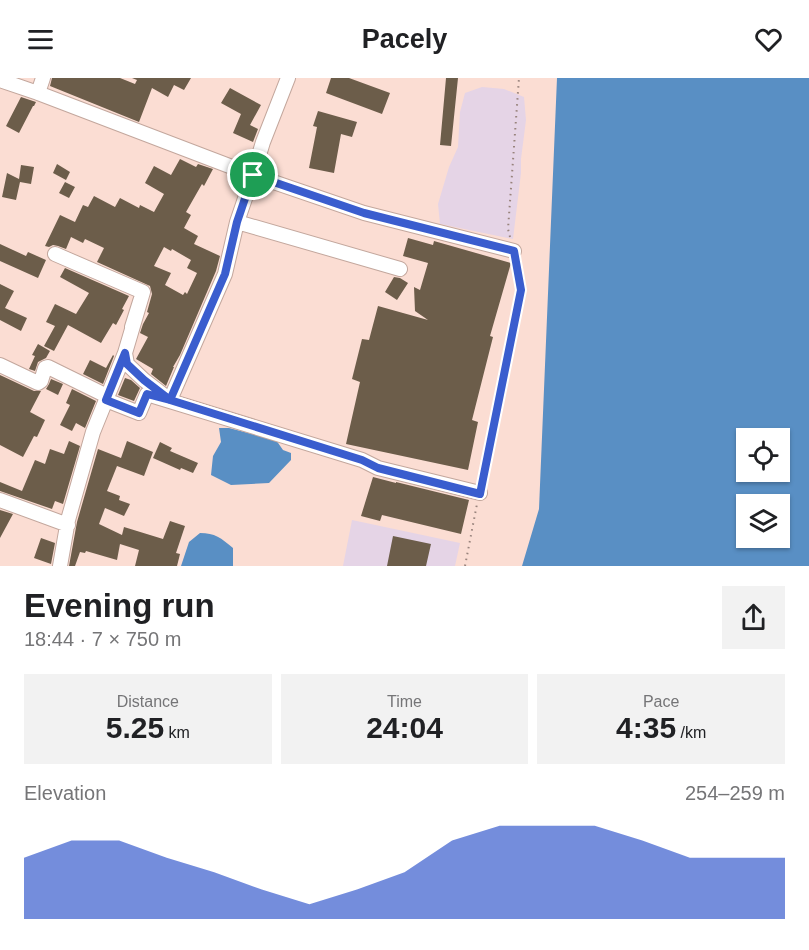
<!DOCTYPE html>
<meta charset="utf-8">
<style>
:root{--surface:#fff;--page:#f2f2f2;--text:#202124;--muted:#757577;--accent:#3a5dce}
body{margin:0;font-family:Helvetica,sans-serif;background:var(--page);color:var(--text);height:100vh;display:flex;flex-direction:column;font-size:22px;white-space:nowrap}
*{box-sizing:border-box;margin:0}
p{font-size:20px;color:var(--muted)}
.icon{flex:none;width:33px;height:33px;fill:none;stroke:currentColor;stroke-width:2;stroke-linecap:round;stroke-linejoin:round}
.map{position:relative;height:488px;overflow:hidden}
.details{display:flex;flex-direction:column;background:var(--surface);flex:1}
.details>*{flex:none}
.fabs{position:absolute;left:736px;top:350px;display:grid;gap:12px}
.fabs a{display:grid;place-items:center;width:54px;height:54px;border-radius:0px;background:var(--surface);box-shadow:0 2px 4px #0004;font-size:30px}
.pin{position:absolute;display:grid;place-items:center;width:51px;height:51px;color:#fff;margin:-26px;border:3px solid #fff;border-radius:50%;box-shadow:0 2px 6px #0007}
.round{display:grid;place-items:center;flex:none;width:63px;height:63px;border-radius:0px;background:var(--page)}
.summary{display:flex;align-items:center;justify-content:space-between;height:102px;padding:0 24px}
h1{font-size:33px;font-weight:800;line-height:45px}
.figures{display:grid;grid-template-columns:repeat(3,1fr);gap:9px;height:102px;padding:6px 24px}
.figures div{display:grid;align-content:center;border-radius:0px;background:var(--page);text-align:center}
.figures b{font-size:30px;font-weight:800}
.figures small{font-size:16px;font-weight:400}
.figures p{font-size:16px}
.chart{height:168px;padding:12px 24px}
.chart p{display:flex;justify-content:space-between}
.chart svg{width:100%;height:108px;margin-top:6px;fill:var(--accent);opacity:.7}
header{display:flex;justify-content:space-between;align-items:center;height:78px;padding:0 24px;background:var(--surface);font-size:27px;font-weight:800}
.map>svg:first-child{display:block}
</style>
<header><svg class="icon" aria-label="menu" viewBox="0 0 24 24"><path d="M4 6h16M4 12h16M4 18h16"/></svg>Pacely<svg class="icon" aria-label="heart" viewBox="0 0 24 24"><path d="M12 20l-8-8c-3-5 5-10 8-4 3-6 11-1 8 4z"/></svg></header>
<div class="map">
<svg width="809" height="488" viewBox="0 0 809 488">
<rect width="100%" height="100%" fill="#fbddd3"/>
<path fill="#e5d4e6" d="M482,9L504,11L524,19L526,42L521,81V95L513,161L440,146L438,126L449,89L458,69L460,34L465,15Z
M352,442L460,465L455,488H343Z"/>
<path fill="#598fc4" fill-rule="evenodd" d="M557,0H809V488H522L539,431ZM747,360H780V393H747ZM747,426H780V459H747Z
M219,350H229L276,362L283,372L291,375V382L269,405L231,407L211,397L213,378L221,364Z
M200,455C215,455 221,460 233,470V488H181L189,464Z"/>
<path fill="#6c5d4a" fill-rule="evenodd" d="M52,0H120L135,6L137,2L132,0H191L184,12L174,7L168,19L152,10L139,44L50,8Z
M331,0H349L390,15L382,36L326,15Z
M446,0H458L451,68L440,67Z
M230,10L261,27L250,47L258,51L253,64L233,55L241,36L221,25Z
M21,19L36,24L34,28H33L19,55L6,48Z
M318,33L357,44L352,59L341,56L334,95L309,90L317,49L313,48Z
M180,81L196,89L198,86L213,91L204,108L202,106L186,134L191,137L184,150L198,158L194,166L220,178L216,193L180,277L173,289H174L166,308L151,296L153,291L136,281L148,259L140,255L143,246L149,235L147,234L152,216L150,208L97,184L104,170L85,161L83,165L71,159L66,171L58,168L53,167L49,169L45,168L60,137L75,144L83,127L88,129L94,118L115,129L120,120L139,130L140,127L154,134L164,116L145,105L154,88L171,97ZM164,169L171,173L172,171L191,182L187,190L197,195L187,216L185,214L183,217L165,207L171,195L154,188Z
M57,86L70,94L66,102L53,95Z
M21,87L34,89L31,106L20,104L16,122L2,119L7,95L19,101Z
M65,104L75,109L69,120L59,115Z
M408,160L433,167L434,163L511,185L490,258L493,259L472,342L478,344L468,392L346,366L360,304L352,301L362,261L369,262L378,228L428,242L415,233L414,209L420,212L428,185L403,178Z
M0,166L26,178L28,174L46,182L38,200L0,183Z
M65,190L129,218L122,231L124,232L116,247L113,245L101,265L68,247L54,273L44,268L55,248L46,244L55,226L76,236L89,215L60,199Z
M394,199L400,200L408,205L397,222L385,214Z
M0,206L14,213L5,230L27,240L21,253L0,242Z
M38,266L50,273L46,280L38,284L35,293L29,291L35,278L32,277Z
M113,277L114,278L103,306L83,296L90,282L106,290Z
M0,297L34,313H41L30,334L45,342L37,359L34,358L23,379L0,367Z
M125,300L131,302L140,310L134,323L118,317Z
M51,301L63,306L58,317L46,311L49,306Z
M72,311L96,323L85,350L76,345L72,353L60,347L70,327L66,325Z
M69,363L80,368L63,426L55,423L52,431L0,413V404L22,413L35,382L45,386L50,371L64,376Z
M127,363L153,374L144,398L117,388L107,413L120,418L119,422L130,426L124,438L105,430L99,446L122,457L124,449L163,461L170,443L185,448L176,475L180,476L177,488H135L139,472L120,466L117,482L86,473L85,475L80,474L75,488H69L77,444L98,371L121,380Z
M160,364L172,370L170,373L198,385L193,395L181,390L180,392L153,380Z
M373,399L396,405V404L469,422L461,456L382,437L380,443L361,438Z
M0,432L13,436L0,460Z
M393,458L431,466L426,488H387Z
M41,460L55,465L51,486L34,480Z"/>
<g fill="none" stroke-linecap="round" stroke-linejoin="round">
<g stroke="#c3a79d" stroke-width="16">
<path id="minor" d="M288,0L263,64L253,97L364,135L514,173
M0,2L38,15L253,97L237,144L225,196L170,322L144,302L127,286L125,275L143,214L132,249
M38,15L43,0
M237,144L400,191
M55,176L143,214
M0,287L38,305L41,303L45,290L48,289L107,318
M106,322L139,335L147,316L362,382L378,390L480,415
M0,422L68,447
M60,488L68,442L93,354L125,275"/>
</g>
<path stroke="#98837c" stroke-width="2" stroke-dasharray="1.5 4.5" stroke-linecap="butt" d="M510,159L508,151L519,0
M482,403L521,212L516,185
M465,488L477,426"/>
<use href="#minor" stroke="#fff" stroke-width="14"/>
</g>
<g fill="none" stroke-linecap="round" stroke-linejoin="round">
<g stroke="#fff" stroke-width="12">
<path id="route" d="M253,97L237,144L225,196L170,322L147,316L139,335L106,322L125,275L127,286L144,302L170,322L362,382L378,390L480,416L521,212L514,173L364,135L253,97"/>
</g>
<use href="#route" stroke="#3a5dce" stroke-width="8"/>
</g>
</svg>
<div class="fabs">
<a><svg class="icon" aria-label="locate" viewBox="0 0 24 24"><circle cx="12" cy="12" r="6"/><path d="M12 2v4M12 18v4M2 12h4M18 12h4"/></svg></a>
<a><svg class="icon" aria-label="layers" viewBox="0 0 24 24"><path d="M12 4l9 5-9 5-9-5zM3 14l9 5 9-5"/></svg></a>
</div>
<div class="pin" style="left:253px;top:97px;background:#1e9e55"><svg class="icon" aria-label="arrive" viewBox="0 0 24 24"><path d="M6 21V4h12l-3 4 3 4H6"/></svg></div>
</div>
<section class="details">
<div class="summary"><div><h1>Evening run</h1><p>18:44 · 7 × 750 m</p></div><a class="round"><svg class="icon" aria-label="share" viewBox="0 0 24 24"><path d="M12 15V3M7 8l5-5 5 5M5 13v7h14v-7"/></svg></a></div>
<div class="figures">
<div><p>Distance</p><b>5.25<small> km</small></b></div>
<div><p>Time</p><b>24:04</b></div>
<div><p>Pace</p><b>4:35<small> /km</small></b></div>
</div>
<div class="chart"><p><span>Elevation</span>254–259 m</p>
<svg viewBox="0 0 160 44" preserveAspectRatio="none"><path d="M0 44V19L10 12L20 12L30 19L40 25L50 32L60 38L70 32L80 25L90 12L100 6L110 6L120 6L130 12L140 19L150 19L160 19V44z"/></svg>
</div>
</section>
